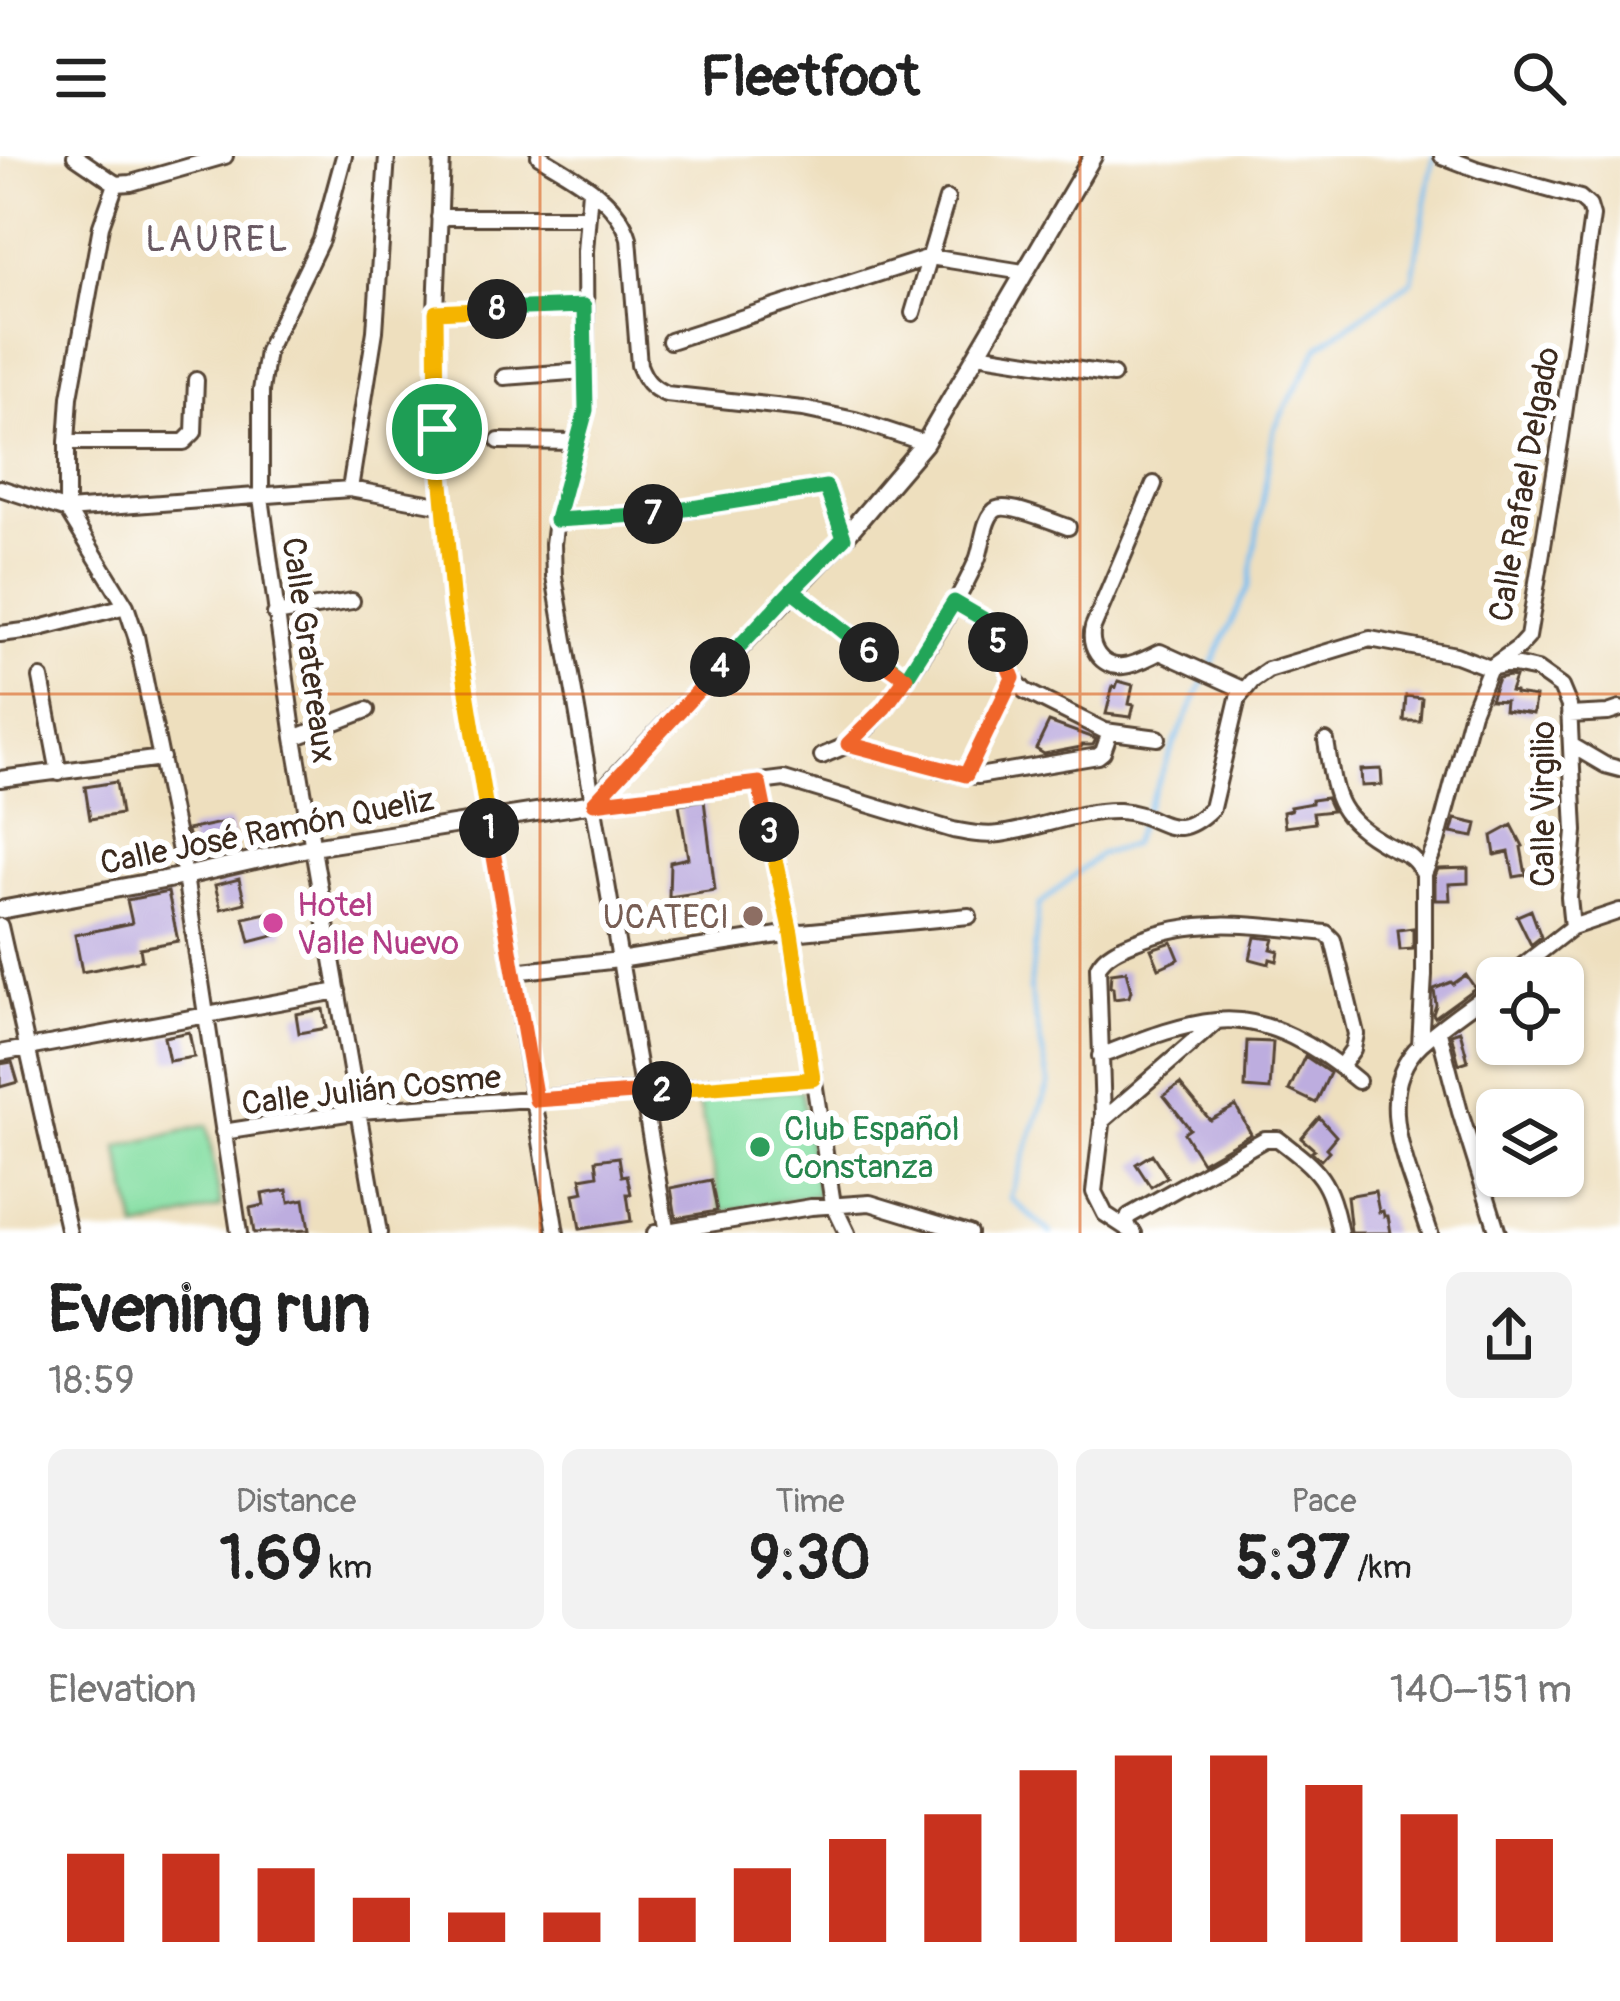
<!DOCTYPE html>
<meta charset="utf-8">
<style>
:root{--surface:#fff;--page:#f2f2f2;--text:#222;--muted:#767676;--accent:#c8321e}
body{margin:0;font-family:Pangolin,sans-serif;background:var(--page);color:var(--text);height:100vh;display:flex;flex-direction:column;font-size:45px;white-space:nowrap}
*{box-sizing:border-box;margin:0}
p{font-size:39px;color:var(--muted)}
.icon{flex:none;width:66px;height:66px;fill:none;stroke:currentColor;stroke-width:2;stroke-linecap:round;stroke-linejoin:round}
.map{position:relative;height:1077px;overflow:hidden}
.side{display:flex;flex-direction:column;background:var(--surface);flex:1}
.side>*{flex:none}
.controls{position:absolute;left:1476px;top:801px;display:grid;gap:24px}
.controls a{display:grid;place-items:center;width:108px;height:108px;border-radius:18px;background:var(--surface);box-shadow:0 3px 9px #0004;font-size:60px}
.pin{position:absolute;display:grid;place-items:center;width:102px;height:102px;color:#fff;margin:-51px;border:6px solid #fff;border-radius:50%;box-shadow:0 3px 12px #0007}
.km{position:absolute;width:60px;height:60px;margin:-30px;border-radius:50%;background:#222;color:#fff;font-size:33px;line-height:60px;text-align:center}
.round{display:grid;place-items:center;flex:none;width:126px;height:126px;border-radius:18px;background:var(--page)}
.headline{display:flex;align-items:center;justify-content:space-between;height:204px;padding:0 48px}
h1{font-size:66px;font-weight:800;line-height:90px}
.figures{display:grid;grid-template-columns:repeat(3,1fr);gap:18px;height:204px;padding:12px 48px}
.figures div{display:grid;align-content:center;border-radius:18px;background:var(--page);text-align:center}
.figures b{font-size:60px;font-weight:800}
.figures small{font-size:33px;font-weight:400}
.figures p{font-size:33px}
.chart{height:336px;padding:24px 48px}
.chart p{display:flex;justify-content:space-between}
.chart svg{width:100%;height:216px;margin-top:12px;stroke:var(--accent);stroke-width:6}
header{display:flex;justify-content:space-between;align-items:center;height:156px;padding:0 48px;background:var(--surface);font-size:54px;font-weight:800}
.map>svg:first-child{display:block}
</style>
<header><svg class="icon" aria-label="menu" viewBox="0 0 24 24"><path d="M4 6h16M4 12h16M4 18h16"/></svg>Fleetfoot<svg class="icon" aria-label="search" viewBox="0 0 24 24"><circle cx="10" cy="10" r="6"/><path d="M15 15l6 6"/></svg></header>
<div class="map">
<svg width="1620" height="1077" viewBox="0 0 1620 1077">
<rect width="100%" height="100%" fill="#fff"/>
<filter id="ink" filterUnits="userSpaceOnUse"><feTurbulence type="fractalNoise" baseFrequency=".00833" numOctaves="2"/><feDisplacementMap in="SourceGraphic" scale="24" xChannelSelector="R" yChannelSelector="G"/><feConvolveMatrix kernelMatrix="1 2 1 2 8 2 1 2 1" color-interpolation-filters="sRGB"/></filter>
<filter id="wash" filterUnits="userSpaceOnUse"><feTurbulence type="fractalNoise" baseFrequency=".004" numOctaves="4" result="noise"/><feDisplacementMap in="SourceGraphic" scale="48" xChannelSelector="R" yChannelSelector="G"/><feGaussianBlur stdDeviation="2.7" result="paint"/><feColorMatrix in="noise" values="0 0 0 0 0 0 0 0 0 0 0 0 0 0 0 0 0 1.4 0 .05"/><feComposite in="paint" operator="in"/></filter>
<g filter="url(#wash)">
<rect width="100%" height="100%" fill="#eedfbe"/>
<path fill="#87dfa4" stroke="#618461" stroke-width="3" d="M801,934L818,1039L722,1055L698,942Z
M207,969L221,1051L137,1074L118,991Z"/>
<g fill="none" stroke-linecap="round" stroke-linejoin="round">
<path stroke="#79bef0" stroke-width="4.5" d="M1051,1077L1010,1042L1049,928L1030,834L1039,749L1100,698L1131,689L1175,586L1249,429L1274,273L1319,190L1412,125L1434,0"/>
</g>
<g id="blocks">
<path fill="#bdaddf" d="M1509,520L1515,521L1510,535L1515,536V538L1535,541L1533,558L1504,554L1505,545L1490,544L1498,522Z
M1118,525L1133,529L1129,548L1134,549L1131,561L1106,558L1113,530L1116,531Z
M1406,540L1422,542L1420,565H1404Z
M1049,566L1096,583L1093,589H1082L1081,591L1044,598L1036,593Z
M1381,613L1382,629L1362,630L1361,614Z
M116,626L121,658L90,663L85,631Z
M1326,642L1332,655L1313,657L1315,667L1285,671L1283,656L1291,654L1290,651L1312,647V644Z
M704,644L715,734L669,741L670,706L688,702L679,648Z
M1455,663L1477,668L1474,681L1451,677Z
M230,665L236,693L193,703L187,674Z
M1512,669L1523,690L1521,691L1526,719L1514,721L1509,696L1495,699L1492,680Z
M1468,712V727L1449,728L1450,744H1435V720L1438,713Z
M239,723L245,747L221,753L215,729Z
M168,736L178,785L140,792L142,804L82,816L75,779L132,767L127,744Z
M279,754L285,777L250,786L244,762Z
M1531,754L1541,781L1531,789L1517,760Z
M1413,772V793L1400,794L1398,774Z
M1255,781L1274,783L1271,793L1279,795L1277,805L1270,803L1269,808L1250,803Z
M1172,786L1179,803L1159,812L1151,793Z
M1126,815L1131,835L1129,841L1114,843L1113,832L1110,831L1111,817Z
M1466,819L1475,832L1435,861L1433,858L1436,849L1434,833L1451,826L1453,828Z
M323,853L326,872L299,877L296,858Z
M1460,875L1468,905L1459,908L1451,878Z
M189,876L194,901L169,905L164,881Z
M1247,885L1273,886L1270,934L1245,932Z
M1305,900L1330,917L1316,947L1289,934Z
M12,906L18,926L0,931V908Z
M1180,928L1210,964L1236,950L1251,978L1202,1006L1184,977L1190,973L1164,940Z
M1319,961L1336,980L1326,992L1329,995L1321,1004L1312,996L1315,994L1301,982Z
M1152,998L1167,1021L1151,1031L1136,1008Z
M619,1001L622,1020L627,1019L631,1038H627L631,1065L580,1073L574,1038L584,1036L581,1022L598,1019L596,1004Z
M711,1024L717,1055L676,1062L671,1032Z
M287,1034L289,1046L304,1043L309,1074L254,1077L250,1052L264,1049L262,1038Z
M1375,1035L1379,1056L1383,1055L1384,1060H1388L1391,1077H1351L1347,1040Z"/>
</g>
</g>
<g filter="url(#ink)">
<use href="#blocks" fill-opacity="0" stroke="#564536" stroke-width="3"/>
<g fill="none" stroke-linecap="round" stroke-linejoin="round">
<g stroke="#564536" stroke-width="20">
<path id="minor" d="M75,0L116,28
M344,0L321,84L267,195L261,235V341L294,582L379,1077
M442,0L436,156L437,273L453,449L556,1077
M539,0C573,21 617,42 629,82L639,209C645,224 650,231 666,238L803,253L855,264L925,287
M116,28L101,70L70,241L67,286V354L126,450L136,480L185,720L239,1077
M116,28L131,27L225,0
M590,34L585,95L586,254L556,364L553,388L554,420L667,1077
M439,61H587
M436,156L584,150
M913,157L947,43
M670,185L930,101L1023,116
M977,198L1113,219
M504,221L585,215
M499,285L579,286
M67,286H184L194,276L196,224
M1154,328L1093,471C1088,490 1100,512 1123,510C1136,509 1149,501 1160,496L1244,534
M0,332L67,354L350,333L444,350
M350,333L375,175L387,0
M556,364L662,358L823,331L828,334L844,382
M792,434L906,522
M954,446L990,469L1013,522L1025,535L1105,575L1158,582
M275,458L352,445
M0,478L32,474L126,450
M41,522L59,617
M1569,559L1608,557L1620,553
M294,582L367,554
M1326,585C1335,640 1334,660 1387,689C1408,700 1410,696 1424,718
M848,588L959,618L978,620L1098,600L1103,596L1110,576
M1571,589L1605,609L1620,613
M822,600C830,596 840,593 848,588C889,560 956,451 977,404C983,391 983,360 997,353C1009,347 1053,366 1068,371
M966,619L1013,522
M0,623L162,602
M759,627L791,777L833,1048L847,1077
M594,647L784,623L953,674C969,677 984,680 1000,678C1039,673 1078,654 1119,655C1162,657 1171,692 1212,652L1238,542L1252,525L1268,514L1370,483L1456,499L1490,512L1509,508L1537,514L1561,531L1569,550L1575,675L1569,741L1572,771
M0,770L69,1077
M514,816L619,804L791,777L969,760
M1507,822L1572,771L1620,755
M1439,876L1460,956L1498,1077
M1420,889L1424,819V718L1437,686L1472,556L1490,512L1518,492L1528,481L1561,280L1592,60L1589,50L1580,42L1479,14L1442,0
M0,897L338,835
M1100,900C1137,886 1176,869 1216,865C1267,859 1321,893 1358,925
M1102,965L1215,867
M223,976L360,955L813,923
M1130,1074L1127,1067L1129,1060L1265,983H1278C1321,1016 1329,1023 1340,1077
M655,1077L811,1051L870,1047L969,1077
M1134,1077L1105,1058L1094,1036L1103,960L1098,811C1105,797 1121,791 1136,785C1198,759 1262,770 1326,777L1333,784L1356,878L1353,893L1341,910
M1430,1077C1412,1020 1368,938 1421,888C1444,867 1472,849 1497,830"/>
</g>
<g stroke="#564536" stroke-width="22">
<path id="tertiary" d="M0,754L185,720L312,691L594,647L612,625L844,382L925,287L1093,0"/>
</g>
<use href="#minor" stroke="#fff" stroke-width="14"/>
<use href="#tertiary" stroke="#fff" stroke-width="16"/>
</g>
</g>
<g fill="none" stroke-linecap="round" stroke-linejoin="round" filter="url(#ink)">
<g stroke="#fff" stroke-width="24">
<path id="split-1" d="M437,273L453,449L489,672"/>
</g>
<g stroke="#fff" stroke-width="24">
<path id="split-2" d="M489,672L536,944L662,935"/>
</g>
<g stroke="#fff" stroke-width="24">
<path id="split-3" d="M662,935L813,923L791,777L769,676"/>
</g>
<g stroke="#fff" stroke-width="24">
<path id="split-4" d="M720,511L594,647L759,627L769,676"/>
</g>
<g stroke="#fff" stroke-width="24">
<path id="split-5" d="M720,511L792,434L906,522L954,446L985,464L998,486"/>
</g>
<g stroke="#fff" stroke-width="24">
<path id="split-6" d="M869,496L906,522L884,552L848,588L966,619L1013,522L998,486"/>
</g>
<g stroke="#fff" stroke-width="24">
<path id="split-7" d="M653,358L826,331L844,382L792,434L869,496"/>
</g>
<g stroke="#fff" stroke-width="24">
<path id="split-8" d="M497,153L584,150L586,254L556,364L653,358"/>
</g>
<g stroke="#fff" stroke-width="24">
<path id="split-9" d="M437,273L436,156L497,153"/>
</g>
<use href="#split-1" stroke="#f5b400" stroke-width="15"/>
<use href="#split-2" stroke="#f0652b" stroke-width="15"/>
<use href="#split-3" stroke="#f5b400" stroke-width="15"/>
<use href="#split-4" stroke="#f0652b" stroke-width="15"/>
<use href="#split-5" stroke="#22a559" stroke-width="15"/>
<use href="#split-6" stroke="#f0652b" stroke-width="15"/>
<use href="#split-7" stroke="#22a559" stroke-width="15"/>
<use href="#split-8" stroke="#22a559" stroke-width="15"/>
<use href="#split-9" stroke="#f5b400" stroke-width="15"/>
</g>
<path fill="none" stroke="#d7540e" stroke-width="3" stroke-opacity="0.55" d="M540,0V1077M1080,0V1077M0,538H1620"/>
<circle fill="#8d6e63" stroke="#fff" stroke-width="4.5" cx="753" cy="760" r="12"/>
<circle fill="#d1479c" stroke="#fff" stroke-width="4.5" cx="273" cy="767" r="12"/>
<circle fill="#2e9e5b" stroke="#fff" stroke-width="4.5" cx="760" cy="991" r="12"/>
<g text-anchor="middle" stroke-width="12" stroke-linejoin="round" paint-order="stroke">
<g font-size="33" fill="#3b2a1e" stroke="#fff">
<text transform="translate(1523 328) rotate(-80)" y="12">Calle Rafael Delgado</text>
<text transform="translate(310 494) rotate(82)" y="12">Calle Gratereaux</text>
<text transform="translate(1542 648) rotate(-90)" y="12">Calle Virgilio</text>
<text transform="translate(267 674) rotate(-11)" y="12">Calle José Ramón Queliz</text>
<text transform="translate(371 933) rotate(-6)" y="12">Calle Julián Cosme</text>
</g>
<g font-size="33" fill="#b23c85" stroke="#fff" text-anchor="start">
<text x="297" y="760">Hotel<tspan x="297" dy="38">Valle Nuevo</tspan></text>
</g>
<g font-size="33" fill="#785e54" stroke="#fff" text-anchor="end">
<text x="729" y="772">UCATECI</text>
</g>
<g font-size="33" fill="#27864d" stroke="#fff" text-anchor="start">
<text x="784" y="984">Club Español<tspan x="784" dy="38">Constanza</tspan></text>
</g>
<g font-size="36" letter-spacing="3" fill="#685862" stroke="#fff">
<text x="218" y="95">LAUREL</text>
</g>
</g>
</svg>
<div class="controls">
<a><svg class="icon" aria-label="locate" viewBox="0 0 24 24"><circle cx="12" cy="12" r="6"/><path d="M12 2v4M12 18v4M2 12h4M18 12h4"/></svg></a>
<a><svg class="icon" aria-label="layers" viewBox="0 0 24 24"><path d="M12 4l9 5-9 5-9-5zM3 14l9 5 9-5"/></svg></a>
</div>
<div class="pin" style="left:437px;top:273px;background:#1e9e55"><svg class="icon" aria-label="arrive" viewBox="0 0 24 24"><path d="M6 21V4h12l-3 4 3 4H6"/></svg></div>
<b class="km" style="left:489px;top:672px">1</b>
<b class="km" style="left:662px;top:935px">2</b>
<b class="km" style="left:769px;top:676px">3</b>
<b class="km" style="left:720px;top:511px">4</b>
<b class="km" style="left:998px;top:486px">5</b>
<b class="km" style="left:869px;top:496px">6</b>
<b class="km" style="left:653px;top:358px">7</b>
<b class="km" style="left:497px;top:153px">8</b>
</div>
<section class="side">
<div class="headline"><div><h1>Evening run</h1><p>18:59</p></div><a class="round"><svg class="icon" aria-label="share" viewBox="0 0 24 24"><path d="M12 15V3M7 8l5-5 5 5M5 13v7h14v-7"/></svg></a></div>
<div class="figures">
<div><p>Distance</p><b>1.69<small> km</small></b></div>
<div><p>Time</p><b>9:30</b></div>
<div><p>Pace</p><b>5:37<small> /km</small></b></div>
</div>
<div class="chart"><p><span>Elevation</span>140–151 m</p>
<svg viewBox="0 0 160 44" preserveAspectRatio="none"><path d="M5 44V26M15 44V26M25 44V29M35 44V35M45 44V38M55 44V38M65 44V35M75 44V29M85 44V23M95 44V18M105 44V9M115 44V6M125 44V6M135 44V12M145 44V18M155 44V23"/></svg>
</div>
</section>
